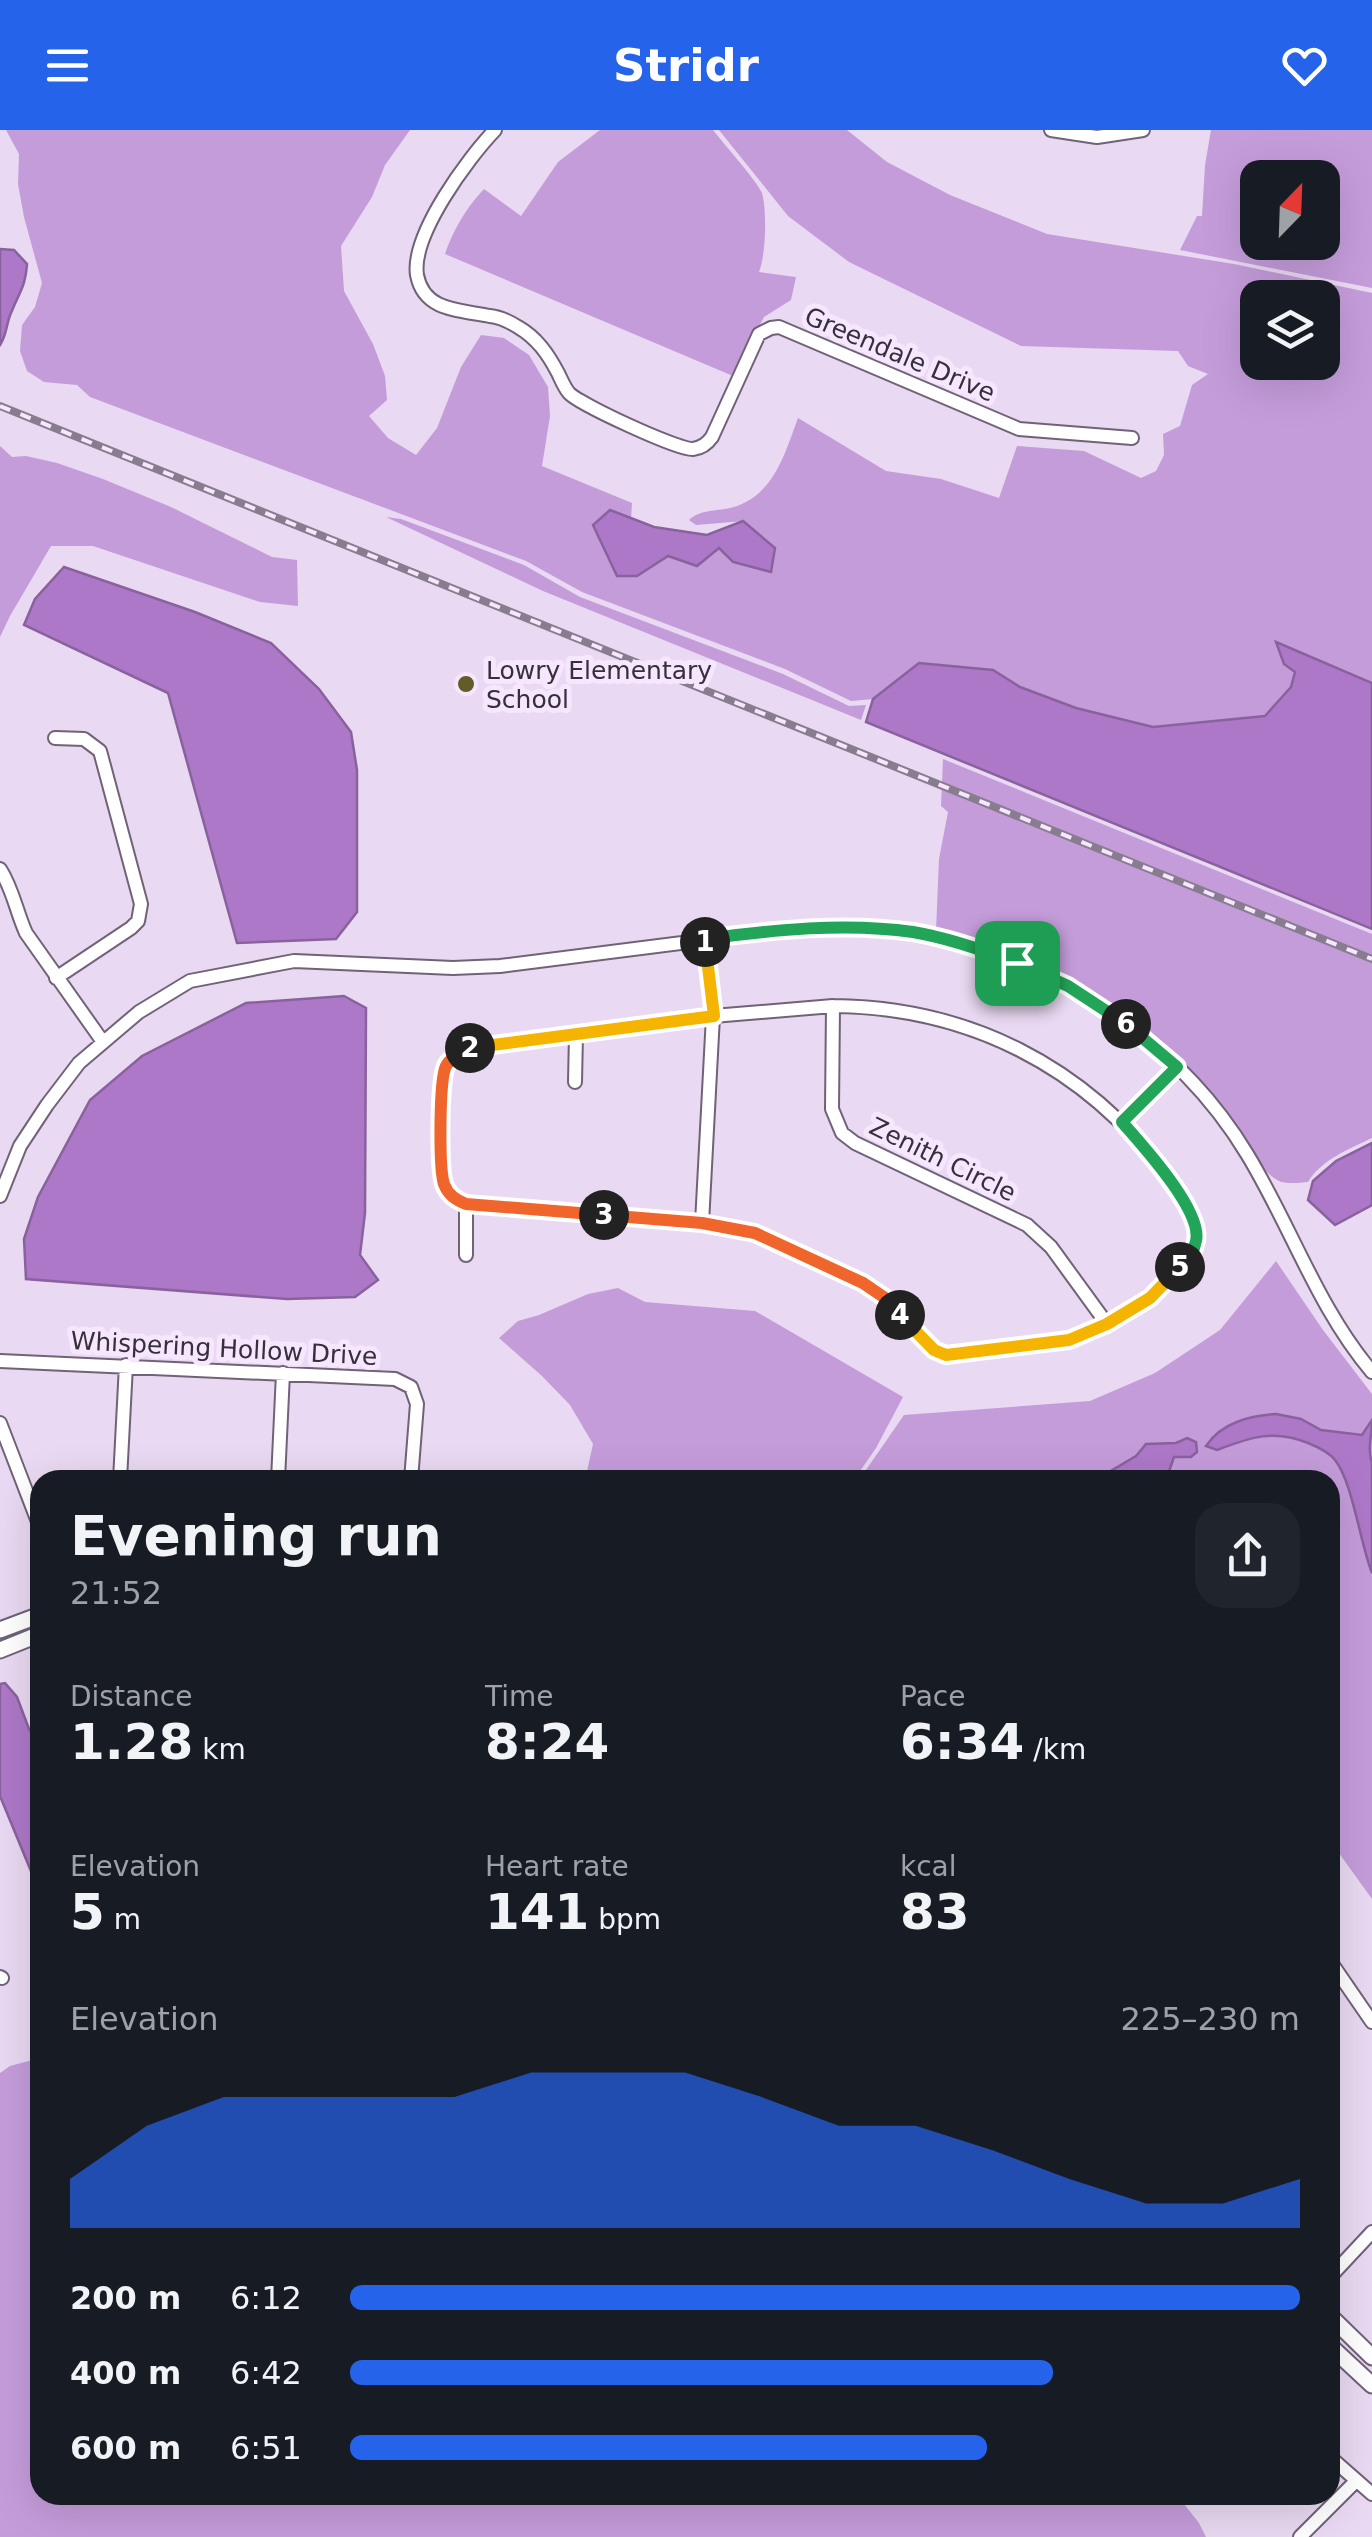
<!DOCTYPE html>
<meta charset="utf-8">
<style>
:root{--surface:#171b24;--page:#20242c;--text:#f1f3f6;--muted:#9ea1a6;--accent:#2563eb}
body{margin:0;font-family:"DejaVu Sans",sans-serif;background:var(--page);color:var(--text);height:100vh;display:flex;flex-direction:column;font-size:38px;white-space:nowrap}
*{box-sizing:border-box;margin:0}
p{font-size:32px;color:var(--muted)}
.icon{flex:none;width:55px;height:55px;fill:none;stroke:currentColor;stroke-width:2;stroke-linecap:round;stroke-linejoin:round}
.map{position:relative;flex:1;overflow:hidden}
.drawer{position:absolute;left:30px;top:1340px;width:1310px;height:1035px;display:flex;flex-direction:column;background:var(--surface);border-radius:30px;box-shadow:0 10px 40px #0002}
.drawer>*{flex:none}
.needle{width:65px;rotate:23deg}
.tools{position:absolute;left:1240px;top:30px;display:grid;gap:20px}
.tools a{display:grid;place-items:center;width:100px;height:100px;border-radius:20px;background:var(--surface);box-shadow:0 10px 40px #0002;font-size:50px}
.pin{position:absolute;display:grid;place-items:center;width:85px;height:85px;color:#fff;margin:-42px;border-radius:20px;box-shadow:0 5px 15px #0006}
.km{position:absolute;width:50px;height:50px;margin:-25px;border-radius:50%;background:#222;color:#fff;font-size:28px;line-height:50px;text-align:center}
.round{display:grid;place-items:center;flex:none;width:105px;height:105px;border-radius:30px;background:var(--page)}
.head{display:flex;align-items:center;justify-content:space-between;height:170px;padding:0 40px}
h1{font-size:55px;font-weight:800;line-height:75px}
.metrics{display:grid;grid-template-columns:repeat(3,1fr);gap:15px;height:170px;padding:10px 40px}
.metrics div{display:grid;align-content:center}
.metrics b{font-size:50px;font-weight:800}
.metrics small{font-size:28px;font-weight:400}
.metrics p{font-size:28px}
.chart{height:280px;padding:20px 40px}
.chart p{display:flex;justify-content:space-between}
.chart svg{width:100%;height:180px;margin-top:10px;fill:var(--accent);opacity:.7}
ul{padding:0 40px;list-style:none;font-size:32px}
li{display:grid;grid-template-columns:160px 120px 1fr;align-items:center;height:75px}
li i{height:25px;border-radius:12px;background:var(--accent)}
header{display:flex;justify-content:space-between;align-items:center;height:130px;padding:0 40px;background:var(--accent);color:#fff;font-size:45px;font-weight:800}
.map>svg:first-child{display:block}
</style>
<header><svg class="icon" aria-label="menu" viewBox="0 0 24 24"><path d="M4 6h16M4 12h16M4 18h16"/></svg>Stridr<svg class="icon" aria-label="heart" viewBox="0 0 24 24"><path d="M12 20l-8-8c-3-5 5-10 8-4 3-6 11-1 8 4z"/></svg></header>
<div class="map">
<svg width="1372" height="2407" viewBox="0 0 1372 2407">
<rect width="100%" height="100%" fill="#e9d9f2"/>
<path fill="#c49cda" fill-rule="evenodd" d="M6,0H410L385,35L372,67L341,116L344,161L373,214L385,246L387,270L369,286L388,308L416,325L437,298L461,237L481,205L504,208L529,225L548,257L550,286L542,336L632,373L631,389L610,381L637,446L668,426L719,417L733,432L744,391L696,395L689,390C702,378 718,382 734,377C774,365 785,323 798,288L886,341L941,349L999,368L1017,316L1084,321L1141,348L1156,341L1164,325L1163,304L1180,296L1192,255L1208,244L1188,236L1178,221L1021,216L849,132L788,86L719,0H847L887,32L950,65L1047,104L1234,134L1372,163V553L1277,513L1284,534L1295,542L1291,557L1265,586L1153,598L1076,578L1020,557L993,540L919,534L873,569L851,571L785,539L582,462L526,431L90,267L77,255L44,252L27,241L20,221L22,195L35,177L42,153L24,87L18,54L19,24ZM1258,168H1322V232H1258Z
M600,0H713C723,13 757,51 762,63C767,80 766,125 759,142L796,147L791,170L764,187L733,246L445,124C453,100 466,78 484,59L521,86L558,32Z
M1211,0H1372V158L1180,120L1197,86H1202L1205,35ZM1258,48H1322V112H1258Z
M0,316L12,327L26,326L57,333L103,349L171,377L272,427L297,430L298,476L260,472L93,416H51L10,486L0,507Z
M386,387L401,389L524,435L580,467L783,544L849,576L866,575L861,590L543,461Z
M943,629L1372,804V1008C1349,1019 1321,1030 1308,1052C1298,1053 1285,1054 1279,1051C1257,1040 1235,994 1219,973C1208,959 1194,946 1182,933C1115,867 1028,823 936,801L939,729L948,682L941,676Z
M1276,1131L1323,1200L1372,1264V1769L1336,1719L1330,1717V1350H859L904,1285L1090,1271L1155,1243L1220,1200Z
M618,1158L645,1172L755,1181L903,1267L876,1318L854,1350H585L593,1314L570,1275L542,1246L499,1208L518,1191L539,1185L588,1164Z
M40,1928V2365H1177L1199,2393L1206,2407H0V1943L10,1936Z"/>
<path fill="#ad78c8" stroke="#89629d" stroke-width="2.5" d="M0,119L14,120L27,134C25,159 19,162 11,183C6,194 7,205 0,215Z
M610,380L654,397L707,405L743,391L775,418L771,442L733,432L719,418L697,436L668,426L637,446H617L593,395Z
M64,437L195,482L271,513L319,559L351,602L357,640V782L336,809L237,813L168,563L24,495L35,469Z
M1276,512L1372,553V799L866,592L873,569L919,533L993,540L1020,557L1076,578L1153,597L1265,586L1291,557L1295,542L1284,534Z
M344,866L366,878L365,1083L360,1125L378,1150L355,1167L287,1169L26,1149L24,1109L38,1067L90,970L142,926L246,873Z
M1372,1013V1075L1335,1095L1308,1070L1313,1051L1336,1031Z
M1276,1284L1301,1289L1321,1300L1362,1305L1372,1290C1372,1305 1367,1319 1372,1333V1443C1360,1413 1353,1353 1335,1330C1329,1322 1318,1317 1308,1313C1274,1299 1251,1307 1217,1320L1206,1316C1222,1292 1250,1286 1276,1284Z
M1187,1308L1196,1312L1197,1322L1191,1327H1174L1166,1350H1108L1109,1342L1136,1326L1146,1314L1176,1313Z
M5,1553L17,1567L29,1599L40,1617V1754L33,1746L0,1666V1554Z"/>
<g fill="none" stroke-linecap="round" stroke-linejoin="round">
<g stroke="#706277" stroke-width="16">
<path id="minor" d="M495,0C468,28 411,105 417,145C424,182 461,180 490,186C500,187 510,192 518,197C537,208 548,224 558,243C561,249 564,257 569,263C579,274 678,320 693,319C702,318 707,314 712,307L759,204L771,198L779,197L1019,299L1132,308
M1051,0L1097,7L1143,0
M55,608L84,609L100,621L141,774L138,791L131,798L56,848
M0,739C13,759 16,781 26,803L103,912
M833,876C968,877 1085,936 1166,1045C1178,1062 1202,1090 1196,1112C1192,1127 1180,1137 1169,1148C1143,1175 1105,1202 1067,1210C1055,1213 1041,1213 1029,1215C1001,1218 974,1222 946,1225L933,1220L885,1169L863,1153L755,1103L702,1093L466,1074C456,1069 448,1064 444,1053C439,1039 439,943 447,932C451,927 462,922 467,918L713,886Z
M833,876L832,979L842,1003L855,1013L1027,1095L1051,1117L1107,1194
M575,952L576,904
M1122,993L1164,948L1177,937
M0,1066L20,1016L47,975L79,933L139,882L190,851L294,831L453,838L500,836L792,799C832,797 874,796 914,803C1047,825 1177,908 1247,1024C1291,1096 1317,1177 1372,1242
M702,1093L713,886L705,809
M466,1125V1074
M0,1231L395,1249L411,1257L417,1274L411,1350
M0,1293L40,1397
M120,1350L126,1235
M278,1350L283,1243
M1330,1831L1372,1892
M0,1847L2,1848
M1330,2147L1372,2102
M1330,2327L1372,2364
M1300,2407L1356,2351"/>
</g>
<g stroke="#706277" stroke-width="19">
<path id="tertiary" d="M0,1500L40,1485
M0,1520L40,1504
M1330,2186L1372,2227
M1330,2216L1372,2255"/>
</g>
<use href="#minor" stroke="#fff" stroke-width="12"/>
<use href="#tertiary" stroke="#fff" stroke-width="15"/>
<g stroke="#887d8e" stroke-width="8">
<path id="rail" d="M0,276L1372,829"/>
</g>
<use href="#rail" stroke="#f6e7ff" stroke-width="4" stroke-dasharray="11" stroke-linecap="butt"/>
</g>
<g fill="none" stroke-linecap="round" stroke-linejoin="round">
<g stroke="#fff" stroke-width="20">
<path id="split-1" d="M705,812V809C774,800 844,792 913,802C949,808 983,820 1017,833"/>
</g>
<g stroke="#fff" stroke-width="20">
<path id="split-2" d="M470,918L714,886L705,812"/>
</g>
<g stroke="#fff" stroke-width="20">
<path id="split-3" d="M470,918C461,922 450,928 446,936C439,950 439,1039 444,1054C448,1065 456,1070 466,1074L604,1085"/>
</g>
<g stroke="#fff" stroke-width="20">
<path id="split-4" d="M604,1085L702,1093L755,1103L863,1153L885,1168L900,1185"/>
</g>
<g stroke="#fff" stroke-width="20">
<path id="split-5" d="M900,1185L934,1220L946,1225L1069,1210L1107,1194L1150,1168L1180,1137"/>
</g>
<g stroke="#fff" stroke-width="20">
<path id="split-6" d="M1126,894L1177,937L1122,992C1142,1015 1203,1081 1196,1111C1194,1122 1188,1130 1180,1137"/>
</g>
<g stroke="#fff" stroke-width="20">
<path id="split-7" d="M1017,833L1068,856L1126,894"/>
</g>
<use href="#split-1" stroke="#22a559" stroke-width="12"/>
<use href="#split-2" stroke="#f5b400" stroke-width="12"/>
<use href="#split-3" stroke="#f0652b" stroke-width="12"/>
<use href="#split-4" stroke="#f0652b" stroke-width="12"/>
<use href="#split-5" stroke="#f5b400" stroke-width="12"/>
<use href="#split-6" stroke="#22a559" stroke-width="12"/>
<use href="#split-7" stroke="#22a559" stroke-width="12"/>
</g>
<circle fill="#645c28" stroke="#f6e7ff" stroke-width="4" cx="466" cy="554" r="10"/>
<g text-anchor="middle" stroke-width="10" stroke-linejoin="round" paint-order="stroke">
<g font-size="25" fill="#36303a" stroke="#f6e7ff">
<text transform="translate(900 224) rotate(23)" y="9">Greendale Drive</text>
<text transform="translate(943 1029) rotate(26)" y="9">Zenith Circle</text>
<text transform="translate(224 1218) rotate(3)" y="9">Whispering Hollow Drive</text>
</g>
<g font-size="25" fill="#36303a" stroke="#f6e7ff" text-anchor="start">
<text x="486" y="549">Lowry Elementary<tspan x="486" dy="29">School</tspan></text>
</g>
</g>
</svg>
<div class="tools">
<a><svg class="needle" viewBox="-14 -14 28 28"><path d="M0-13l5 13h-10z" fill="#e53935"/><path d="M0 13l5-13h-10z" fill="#9ea1a6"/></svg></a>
<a><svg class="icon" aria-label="layers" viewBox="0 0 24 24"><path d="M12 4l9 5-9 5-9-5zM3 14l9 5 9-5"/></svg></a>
</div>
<div class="pin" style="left:1017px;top:833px;background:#1e9e55"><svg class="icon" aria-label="arrive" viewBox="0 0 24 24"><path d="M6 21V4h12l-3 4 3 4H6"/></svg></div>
<b class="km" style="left:705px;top:812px">1</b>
<b class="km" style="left:470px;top:918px">2</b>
<b class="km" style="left:604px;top:1085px">3</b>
<b class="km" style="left:900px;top:1185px">4</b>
<b class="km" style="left:1180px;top:1137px">5</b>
<b class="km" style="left:1126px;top:894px">6</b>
<section class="drawer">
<div class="head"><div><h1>Evening run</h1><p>21:52</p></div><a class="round"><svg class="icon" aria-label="share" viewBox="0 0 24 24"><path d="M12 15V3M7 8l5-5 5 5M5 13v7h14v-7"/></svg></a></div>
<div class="metrics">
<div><p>Distance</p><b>1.28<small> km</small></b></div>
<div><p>Time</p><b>8:24</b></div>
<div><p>Pace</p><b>6:34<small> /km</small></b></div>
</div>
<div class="metrics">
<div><p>Elevation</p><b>5<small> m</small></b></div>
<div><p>Heart rate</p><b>141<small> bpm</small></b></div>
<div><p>kcal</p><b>83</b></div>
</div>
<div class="chart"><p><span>Elevation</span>225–230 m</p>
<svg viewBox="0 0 160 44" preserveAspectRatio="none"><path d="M0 44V32L10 19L20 12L30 12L40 12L50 12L60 6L70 6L80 6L90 12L100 19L110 19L120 25L130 32L140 38L150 38L160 32V44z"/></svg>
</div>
<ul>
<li><b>200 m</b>6:12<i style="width:100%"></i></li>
<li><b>400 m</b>6:42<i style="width:74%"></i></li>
<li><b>600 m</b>6:51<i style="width:67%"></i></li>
</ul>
</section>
</div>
